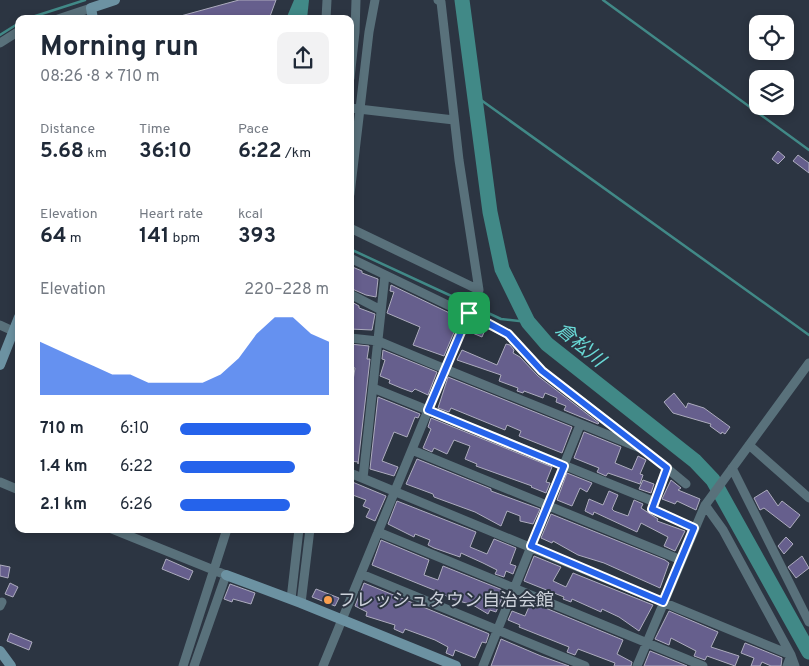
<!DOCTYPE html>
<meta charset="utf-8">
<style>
:root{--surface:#fff;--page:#f2f2f3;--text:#1f2937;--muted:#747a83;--accent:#2563eb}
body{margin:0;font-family:Overpass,"Noto Sans JP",sans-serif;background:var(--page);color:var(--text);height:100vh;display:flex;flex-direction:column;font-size:19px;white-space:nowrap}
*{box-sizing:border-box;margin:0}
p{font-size:16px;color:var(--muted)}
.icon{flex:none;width:28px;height:28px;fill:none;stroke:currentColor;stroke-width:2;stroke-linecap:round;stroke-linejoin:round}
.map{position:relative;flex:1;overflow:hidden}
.sheet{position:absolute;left:15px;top:15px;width:339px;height:518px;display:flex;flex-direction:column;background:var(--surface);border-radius:10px;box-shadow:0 2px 8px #0003}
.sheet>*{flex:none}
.tools{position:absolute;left:749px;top:15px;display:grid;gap:10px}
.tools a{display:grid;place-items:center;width:45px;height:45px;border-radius:10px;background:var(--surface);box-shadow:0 2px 8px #0003;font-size:25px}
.pin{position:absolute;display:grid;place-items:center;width:42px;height:42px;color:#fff;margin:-21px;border-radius:10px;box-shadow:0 2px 8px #0006}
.round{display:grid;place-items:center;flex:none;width:52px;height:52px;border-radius:10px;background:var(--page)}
.overview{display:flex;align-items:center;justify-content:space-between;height:85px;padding:0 25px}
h1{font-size:28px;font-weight:700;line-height:38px}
.stats{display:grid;grid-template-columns:repeat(3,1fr);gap:8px;height:85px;padding:5px 25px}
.stats div{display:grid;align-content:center}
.stats b{font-size:21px;font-weight:700}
.stats small{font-size:14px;font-weight:400}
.stats p{font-size:14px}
.chart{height:140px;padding:10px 25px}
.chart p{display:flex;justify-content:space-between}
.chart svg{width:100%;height:90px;margin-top:5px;fill:var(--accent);opacity:.7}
ul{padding:0 25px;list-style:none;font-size:16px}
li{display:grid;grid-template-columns:80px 60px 1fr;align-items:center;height:38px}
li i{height:12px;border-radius:6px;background:var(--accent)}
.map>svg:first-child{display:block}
</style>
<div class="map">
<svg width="809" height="666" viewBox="0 0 809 666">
<rect width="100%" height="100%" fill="#2c3542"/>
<path fill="#418987" d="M294,0H309L307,19H286Z"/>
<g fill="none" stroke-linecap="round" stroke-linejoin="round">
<path stroke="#418987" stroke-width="2.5" d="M603,0L809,150
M26,19L85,0
M0,35L19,23
M474,95L809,335
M350,249L501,319L528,322"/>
<path stroke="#418987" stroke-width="15" d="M462,0L490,212L502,269L528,322L547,344L695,461L713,480L809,652"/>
</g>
<path fill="#665f8d" stroke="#adacbe" d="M239,0H276L269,19H178L177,17Z
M778,151L785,157L778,164L772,159Z
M798,155L809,163V173L793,161Z
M350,266L362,271V273L378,279L376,297L366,295L350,288Z
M391,285L460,318L444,356L413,345L420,327L387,313L394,292L390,291Z
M350,301L359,306V308L375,314L372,330L350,329Z
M473,324L485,330L482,337L470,332Z
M350,344L369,346L367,359H370L358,464V462L350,461V399L355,368L350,366Z
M506,344L510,345L514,350L513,353L520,357L538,376L599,423L598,424L564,410L566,406L556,402L557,398L545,393L543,398L524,391L523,393L517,391L518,388L499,381L501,375L457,360L462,350L497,365Z
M383,350L437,372L428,395L415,389L412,392L401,388L389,383L390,380L380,376L385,360L382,359Z
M448,377L572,427L562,453L519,436L521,431L507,425L505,430L451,408L449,412L438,408Z
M674,393L686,408L688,403L704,408L730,427L725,434L722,432L721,434L710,426L711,424L673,413L664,402Z
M378,397L420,414L418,418L415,417L407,437L394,432L382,461L398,467L394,476L370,469Z
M431,418L552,467L546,482L550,483L546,493L531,487L532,486L476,466L477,464L465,459L470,446L454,440L447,454L434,448L432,452L423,448L431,429L428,427Z
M584,432L621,447L615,463L632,470L638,456L646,460L640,474L643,475L640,484L608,473L606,476L597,472L599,468L574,458Z
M417,459L491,489V491L540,509L533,524L520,521V516L507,511L501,526L475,512L434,497L433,494L406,484Z
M567,473L592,483L587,492L580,488L572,506L557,500Z
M643,480L654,484L651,493L639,489Z
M671,480L681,488L678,490L700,499L696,510L677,501L675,504L662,499Z
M350,481L386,496L375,521L366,517L370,509L363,506L366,500L350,494Z
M767,490L778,506L782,501L800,515L790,528L764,508L760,510L754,498Z
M609,491L618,495L612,509L614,511L628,516L634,500L643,504L641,508L658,519L657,521L685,531L675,551L664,546L668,537L641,523L637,532L594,512L593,515L585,511L589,499L603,505Z
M397,501L476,532L470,547L487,554L494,539L516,548L510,564L516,566L513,574L506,571L504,577L495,574L497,570L483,563L461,553L460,557L434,548L428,545L430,540L415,534L414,537L388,524Z
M551,514L665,560L669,563L660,588L604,563L578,555L553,541L552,543L541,538Z
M786,537L793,544L784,554L778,546Z
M381,540L429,560L424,575L438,580L443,566L505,591L496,612L490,610L488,614L473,605L452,599L439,592L372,565Z
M534,556L561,567L553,581L566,587L573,573L653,605L639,631L619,617L602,609L601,612L572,599L571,602L563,599L564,597L524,581Z
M802,556L809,568L796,578L788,567Z
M166,559L193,571L189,580L162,569Z
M0,565L10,567L8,578L0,576Z
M10,583L18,587L13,597L5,594Z
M364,583L487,633L489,634L486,643L482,642L475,658L455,650L453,656L446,653L448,647L435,640L405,629L403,633L394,629L395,625L366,616L367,612L355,606Z
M230,584L255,593L251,604L233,599L232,602L224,599Z
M316,589L339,598L335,606L312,597Z
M531,602L623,640L617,654L632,662L631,666H614L615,663L578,649L575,655L567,652L569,647L519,627L520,625L508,620L512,611L525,616Z
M669,611L718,632L711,647L739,656L735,666L707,656L705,660L694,656L696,651L671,638L669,645L655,639Z
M10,633L32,642L29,650L7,641Z
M501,639L541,656L569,666H491Z
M745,643L782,658L781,666H771L762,662L760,666H751L754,658L741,653Z
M650,651L687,666H644Z"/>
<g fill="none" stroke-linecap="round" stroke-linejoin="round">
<path stroke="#59717b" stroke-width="9" d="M438,0L441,2L459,160L479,290L445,369L645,450L686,484
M58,19L91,8
M326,19L327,0
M0,43L19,31
M350,78L355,32L356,0
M350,108L454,120
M350,194L369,32L375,0
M350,228L479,290
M350,258L508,334L542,371L636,443
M350,294L381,310
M0,325L13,331
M373,388L655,502
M749,445L809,498
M412,450L681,560
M667,468L652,509L694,528
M732,468L809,622
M350,473L791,655L795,666
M363,478L385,275
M0,482L19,490
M706,504L809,363
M112,529L226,575L194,666
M378,532L703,666
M361,574L585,666
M291,599L299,529
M301,603L310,529
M0,606L2,602
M183,666L227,529
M323,666L445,369L378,341L350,338
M483,666L580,425
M637,666L705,505L723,530L791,655L787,666"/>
<path stroke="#6c92a2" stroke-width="10" d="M93,19L91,8L115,0
M0,365L19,317
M226,575L301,603L456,666
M0,651L11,666"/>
</g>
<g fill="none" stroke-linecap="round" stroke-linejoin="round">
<g stroke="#fff" stroke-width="10">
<path id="route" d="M469,313L508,334L542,371L667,468L652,509L694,528L663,602L531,546L564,466L428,410Z"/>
</g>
<use href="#route" stroke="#2563eb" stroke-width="6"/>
</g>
<circle fill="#fa9f4f" stroke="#2c3542" stroke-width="2" cx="328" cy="600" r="5"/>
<g text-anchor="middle" stroke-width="4" stroke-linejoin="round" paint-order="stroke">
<g font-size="18" fill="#cdd2db" stroke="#2c3542" text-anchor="start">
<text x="338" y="606">フレッシュタウン自治会館</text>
</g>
<g font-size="19" font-style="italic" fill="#69d9d6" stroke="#2c3542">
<text transform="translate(581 344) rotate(40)" y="7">倉松川</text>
</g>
</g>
</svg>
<div class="tools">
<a><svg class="icon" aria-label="locate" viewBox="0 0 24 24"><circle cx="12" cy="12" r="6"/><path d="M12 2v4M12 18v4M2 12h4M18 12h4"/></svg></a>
<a><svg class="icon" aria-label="layers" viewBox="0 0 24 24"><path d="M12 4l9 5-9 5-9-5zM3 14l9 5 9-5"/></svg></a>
</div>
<div class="pin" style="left:469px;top:313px;background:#1e9e55"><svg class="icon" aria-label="arrive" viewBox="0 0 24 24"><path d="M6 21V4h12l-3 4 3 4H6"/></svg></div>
<section class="sheet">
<div class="overview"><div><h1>Morning run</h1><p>08:26 · 8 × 710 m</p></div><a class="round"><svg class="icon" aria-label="share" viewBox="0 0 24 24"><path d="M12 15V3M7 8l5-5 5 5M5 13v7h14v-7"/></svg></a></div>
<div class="stats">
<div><p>Distance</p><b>5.68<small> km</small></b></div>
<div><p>Time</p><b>36:10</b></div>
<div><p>Pace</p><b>6:22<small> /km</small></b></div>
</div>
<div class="stats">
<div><p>Elevation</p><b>64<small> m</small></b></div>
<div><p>Heart rate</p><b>141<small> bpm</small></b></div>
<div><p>kcal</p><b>393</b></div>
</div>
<div class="chart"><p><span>Elevation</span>220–228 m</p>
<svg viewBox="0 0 160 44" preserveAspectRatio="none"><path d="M0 44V18L10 22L20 26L30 30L40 34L50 34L60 38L70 38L80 38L90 38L100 34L110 26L120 14L130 6L140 6L150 14L160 18V44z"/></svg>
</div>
<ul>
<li><b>710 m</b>6:10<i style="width:88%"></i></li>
<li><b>1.4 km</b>6:22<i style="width:77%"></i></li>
<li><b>2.1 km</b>6:26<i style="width:74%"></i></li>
</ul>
</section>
</div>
